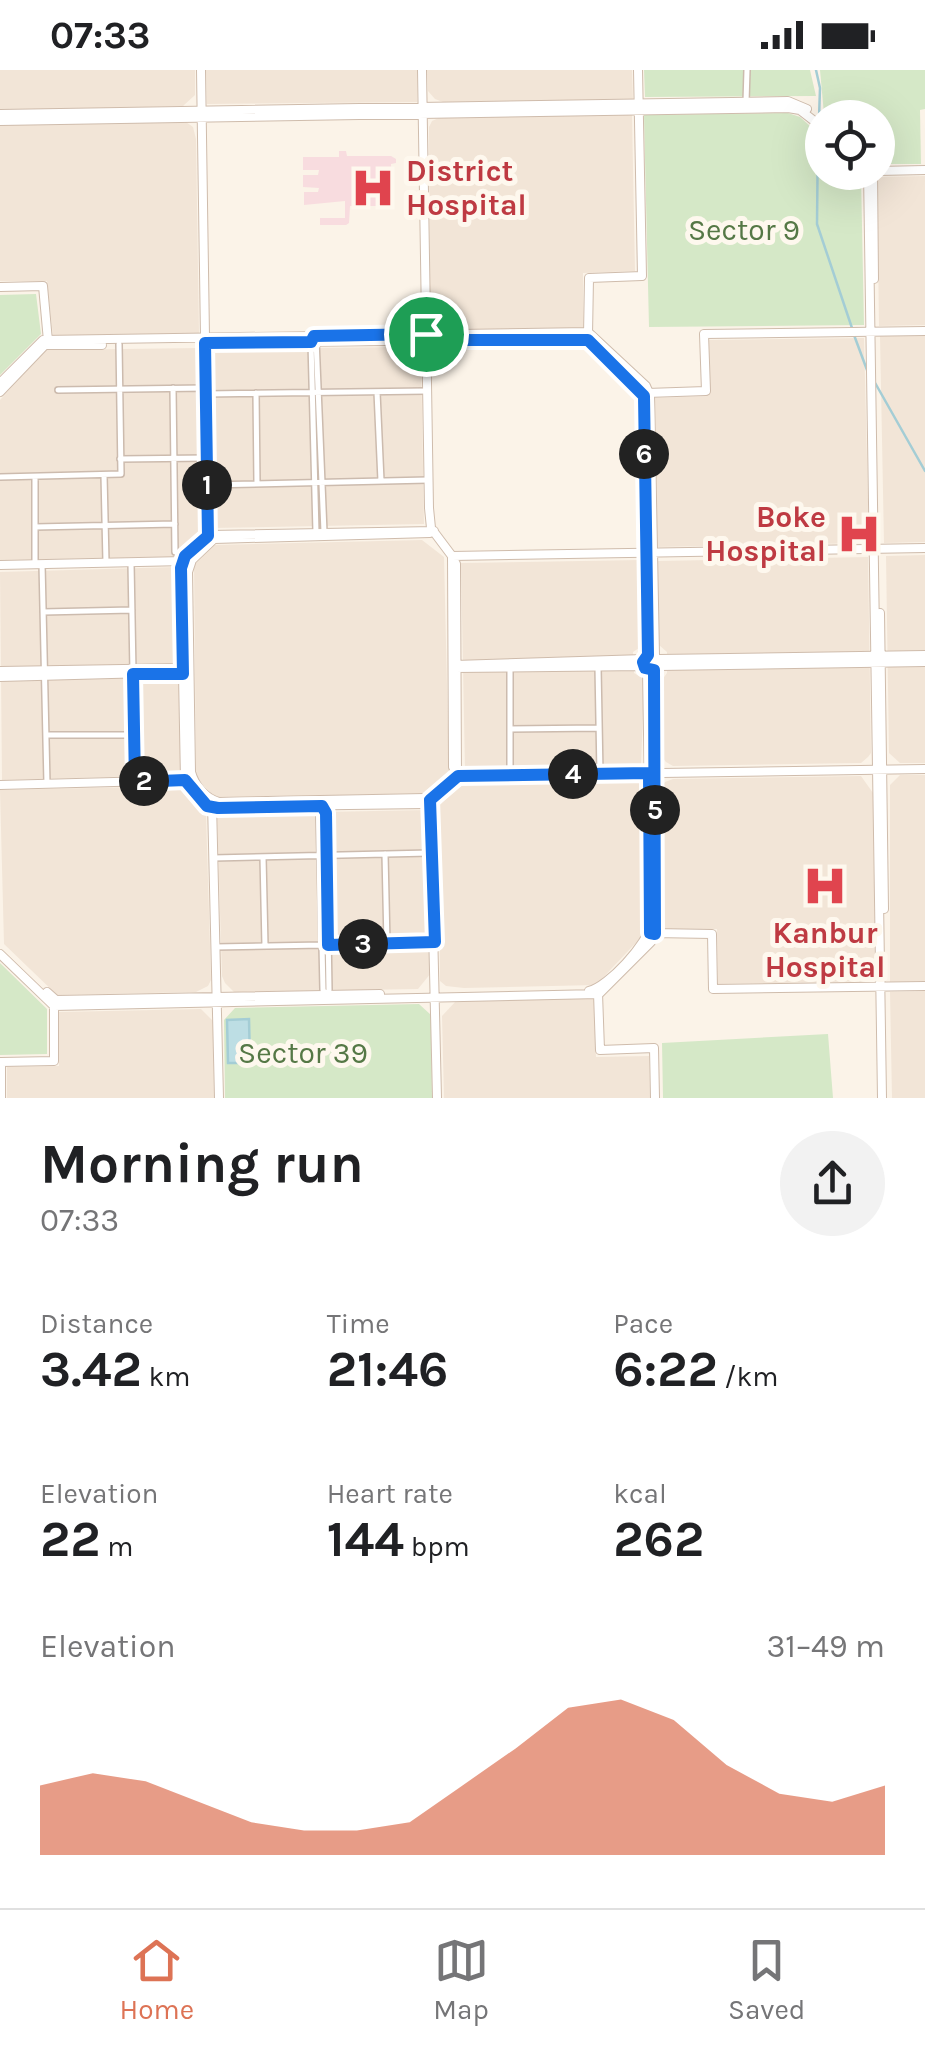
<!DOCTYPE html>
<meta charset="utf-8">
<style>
:root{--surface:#fff;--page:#f2f2f2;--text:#202124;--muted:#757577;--line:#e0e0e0;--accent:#dd7355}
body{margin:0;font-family:Karla,sans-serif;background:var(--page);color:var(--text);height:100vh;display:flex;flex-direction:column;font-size:38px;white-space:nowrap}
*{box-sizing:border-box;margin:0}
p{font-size:32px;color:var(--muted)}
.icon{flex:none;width:55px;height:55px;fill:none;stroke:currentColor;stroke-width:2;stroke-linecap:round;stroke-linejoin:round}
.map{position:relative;height:1028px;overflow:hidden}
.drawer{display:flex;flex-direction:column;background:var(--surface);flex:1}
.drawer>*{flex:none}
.buttons{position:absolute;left:805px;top:30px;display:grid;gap:20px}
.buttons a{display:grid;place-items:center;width:90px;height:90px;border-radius:50%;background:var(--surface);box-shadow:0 10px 40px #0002;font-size:50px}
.pin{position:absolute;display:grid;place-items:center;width:85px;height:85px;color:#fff;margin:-42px;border:5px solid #fff;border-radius:50%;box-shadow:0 2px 10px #0007}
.km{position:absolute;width:50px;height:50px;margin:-25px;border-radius:50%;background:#222;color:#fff;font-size:28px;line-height:50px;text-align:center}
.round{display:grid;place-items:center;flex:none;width:105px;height:105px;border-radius:52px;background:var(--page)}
.summary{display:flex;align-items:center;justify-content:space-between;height:170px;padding:0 40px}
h1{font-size:55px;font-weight:700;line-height:75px}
.metrics{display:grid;grid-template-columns:repeat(3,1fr);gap:15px;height:170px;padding:10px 40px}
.metrics div{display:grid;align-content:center}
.metrics b{font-size:50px;font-weight:700}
.metrics small{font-size:28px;font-weight:400}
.metrics p{font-size:28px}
.chart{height:280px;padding:20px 40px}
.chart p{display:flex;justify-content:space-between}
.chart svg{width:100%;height:180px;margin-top:10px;fill:var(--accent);opacity:.7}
.status{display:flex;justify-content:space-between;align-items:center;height:70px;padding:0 50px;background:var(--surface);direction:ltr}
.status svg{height:28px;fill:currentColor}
.tabs{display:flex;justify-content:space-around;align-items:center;height:140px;border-top:2px solid var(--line);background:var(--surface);font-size:28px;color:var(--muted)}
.tabs a{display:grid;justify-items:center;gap:5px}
.tabs .on{color:var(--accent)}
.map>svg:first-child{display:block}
</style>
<div class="status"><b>07:33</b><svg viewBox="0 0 49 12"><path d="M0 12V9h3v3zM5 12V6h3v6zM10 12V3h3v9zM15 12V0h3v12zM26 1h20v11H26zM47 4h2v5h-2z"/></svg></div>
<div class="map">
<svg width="925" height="1028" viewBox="0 0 925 1028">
<rect width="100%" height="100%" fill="#fbf3e8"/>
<path fill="#f2e5d7" d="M0,0H195V25L183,36L0,41Z
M206,0H417V32L207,34Z
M427,0H632L633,30L443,32L435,29L428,21Z
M632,45L635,201L583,203V259H436L430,245L429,57L432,51L441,47Z
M186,52L193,57L196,69L199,263L53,266L47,211H0V55Z
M925,106V255L879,256L877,107Z
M925,265V472L884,473L880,266Z
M864,268L869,473L655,477V328L709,326L708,270Z
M410,277L421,286L424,454L212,458L211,279Z
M200,278L202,460L175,487L0,490V330L46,280Z
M422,470L444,487L449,702L428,723L215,728L196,707L194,495L214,475Z
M925,485V693H900L889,683L886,486Z
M868,487L871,683L868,687L861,693L673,696L666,692L661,686L659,614L667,603V582L659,575L657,491Z
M640,490L642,570V576L633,582L634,603L642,608L644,616L641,695L465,700L461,493Z
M176,497L181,705L2,710L0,502Z
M900,705H925V911L890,912V715Z
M861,706L873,723L875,911L718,914L717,859H663L661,718L665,712L673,709Z
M636,709L646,717L647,861L596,915L464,918L446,916L440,911L439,736L462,711Z
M182,716L206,744L211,910L208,916L196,922L57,925L4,874L0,720Z
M428,740L431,903L418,919L234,922L225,913L222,906L217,744Z
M925,921V1028H892L890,922Z
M594,928L596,987L649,986L650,1028H444L442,946L456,931Z
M201,939L213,951L214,1028H7V997L59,996V942Z"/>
<path fill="#f8dcdf" d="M339,81H346L347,86H391L396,89V93L391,94L392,113L383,114V125H392V136H383L382,131L379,136H350L349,153L346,155H320V148H345V131L304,135V122H318L319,118L303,117V105H318L319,100H303V87H339Z"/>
<path fill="#d5e8c7" d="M644,0H810L816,26L645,27Z
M820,0H925V39L920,40L921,94H878V48L828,47L824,44Z
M788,43L800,47L822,67V102L858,103L861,106L864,255L649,257L644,45Z
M36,224L41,264L0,305V225Z
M0,893L47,939V984L0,985Z
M419,934L431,945L432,1028H225L224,950L235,938Z
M828,964L833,1028H663L662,973Z"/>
<path fill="#bddee4" stroke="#a4cdd5" stroke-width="2.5" d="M249,949L250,993H228L227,950Z"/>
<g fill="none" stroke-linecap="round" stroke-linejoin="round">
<path stroke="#a4cdd5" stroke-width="2.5" d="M816,0L820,18L819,49
M818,57L817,154L852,258
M854,265L867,300
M874,311L925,401"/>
<g stroke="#ccbbae" stroke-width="8">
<path id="street" d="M746,32L747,0
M316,269L324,462
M311,273L316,462
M173,318L175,482
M58,320L205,318
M377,322L381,411
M256,323L257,414
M206,324L427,321
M120,389L207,388
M104,405L106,492
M0,407L121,404L119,274
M35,408V495
M207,415L428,410
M35,457L175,454
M131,493L135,712
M42,494L47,714
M43,542L132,540
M598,597L600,704
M510,599V705
M510,659L599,658
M46,665H134
M322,736L319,743L323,920L327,925
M322,736L326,743L329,920L327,925
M385,784L387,874
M263,787L265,876
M213,788L430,783
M215,877L432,873"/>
</g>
<g stroke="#cfbcac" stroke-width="10">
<path id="secondary" d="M201,0L208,467
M422,0L429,438L431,458L452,486L925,478
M0,44L788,31L807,39
M0,51L788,38L800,40L822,57
M878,101L925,100
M868,102L882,1028
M873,102L874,209
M0,217L43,216L48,271
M588,265L589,208L642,206L638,0
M286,272L580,269L595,275L644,326L648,585
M0,313L43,270L588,262L646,316L650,325L655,585
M0,322L45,275H102
M647,323L706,321L704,264L925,261
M434,461L210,465L185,486L181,498L185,710L207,737L425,734L457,706L925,699
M430,463L214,469L192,490L188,502L191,702C195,716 205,728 219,732L425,728L430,730
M452,486L456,494L457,706L453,697Z
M0,495L185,491
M880,543L884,839
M659,589L925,585
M455,595L644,589
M659,596L925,592
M454,598L644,596
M0,601L185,598
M0,607L186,602
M0,715L190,710
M430,730L437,1028
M212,733L219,1028
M654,863L712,864L713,919L925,916
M0,884L54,936L599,924L651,872L657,857L654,600
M589,921C608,917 648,873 651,854L647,600
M47,922L56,930L380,924
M598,923L600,980L654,978L655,1028
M1,1028V992L54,991V934"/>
</g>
<use href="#street" stroke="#fff" stroke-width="5"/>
<use href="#secondary" stroke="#fff" stroke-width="8"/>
</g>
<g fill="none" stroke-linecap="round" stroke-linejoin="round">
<g stroke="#fff" stroke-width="20">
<path id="route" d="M426,264V270H588L644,326L648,585L643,592L645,598L654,600L655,864L650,863L649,703L458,706L430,730L435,872L328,875L326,743L322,736L218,738L207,736L185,710L135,712L133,604H183L181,498L185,486L208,466L205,273L311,272L314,266Z"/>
</g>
<use href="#route" stroke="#1a73e8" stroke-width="12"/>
</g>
<defs>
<g id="hospital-bare" transform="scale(3.45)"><path d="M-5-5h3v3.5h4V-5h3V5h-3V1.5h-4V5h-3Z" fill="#e0444e" stroke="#fef8ee" stroke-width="2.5" paint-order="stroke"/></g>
</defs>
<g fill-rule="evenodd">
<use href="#hospital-bare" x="373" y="118"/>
<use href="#hospital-bare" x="859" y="464"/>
<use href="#hospital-bare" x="825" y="816"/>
</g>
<g text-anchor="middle" stroke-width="10" stroke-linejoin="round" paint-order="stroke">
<g font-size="30" font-weight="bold" fill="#be3a42" stroke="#fef8ee" text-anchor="start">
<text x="406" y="111">District<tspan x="406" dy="34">Hospital</tspan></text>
<text x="826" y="457" text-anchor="end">Boke<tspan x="826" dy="34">Hospital</tspan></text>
<text x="825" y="873" text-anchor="middle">Kanbur<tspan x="825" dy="34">Hospital</tspan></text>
</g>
<g font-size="30" fill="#557846" stroke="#fef8ee">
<text x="744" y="170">Sector 9</text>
<text x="303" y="993">Sector 39</text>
</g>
</g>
</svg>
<div class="buttons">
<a><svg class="icon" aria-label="locate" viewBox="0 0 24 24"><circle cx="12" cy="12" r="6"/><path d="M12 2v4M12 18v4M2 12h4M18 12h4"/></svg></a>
</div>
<div class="pin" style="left:426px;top:264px;background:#1e9e55"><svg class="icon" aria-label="arrive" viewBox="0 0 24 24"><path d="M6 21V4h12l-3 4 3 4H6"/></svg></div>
<b class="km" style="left:207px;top:415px">1</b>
<b class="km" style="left:144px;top:711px">2</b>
<b class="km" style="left:363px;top:874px">3</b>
<b class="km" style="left:573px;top:704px">4</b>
<b class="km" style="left:655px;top:740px">5</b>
<b class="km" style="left:644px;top:384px">6</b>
</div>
<section class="drawer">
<div class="summary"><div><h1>Morning run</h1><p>07:33</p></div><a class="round"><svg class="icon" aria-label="share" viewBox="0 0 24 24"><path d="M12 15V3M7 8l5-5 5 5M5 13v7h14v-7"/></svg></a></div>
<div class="metrics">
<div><p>Distance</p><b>3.42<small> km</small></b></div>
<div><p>Time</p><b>21:46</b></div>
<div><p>Pace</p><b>6:22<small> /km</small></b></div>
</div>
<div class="metrics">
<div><p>Elevation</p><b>22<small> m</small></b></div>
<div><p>Heart rate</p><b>144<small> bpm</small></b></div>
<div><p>kcal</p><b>262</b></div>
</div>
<div class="chart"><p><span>Elevation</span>31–49 m</p>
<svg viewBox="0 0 160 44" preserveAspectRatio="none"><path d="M0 44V27L10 24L20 26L30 31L40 36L50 38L60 38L70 36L80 27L90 18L100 8L110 6L120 11L130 22L140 29L150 31L160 27V44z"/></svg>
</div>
</section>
<nav class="tabs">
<a class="on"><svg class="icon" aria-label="home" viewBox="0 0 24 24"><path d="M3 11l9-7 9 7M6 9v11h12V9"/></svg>Home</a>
<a><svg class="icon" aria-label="map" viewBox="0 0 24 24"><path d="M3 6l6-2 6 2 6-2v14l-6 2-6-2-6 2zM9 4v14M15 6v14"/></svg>Map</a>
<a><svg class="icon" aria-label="saved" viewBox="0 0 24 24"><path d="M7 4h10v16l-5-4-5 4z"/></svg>Saved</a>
</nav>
